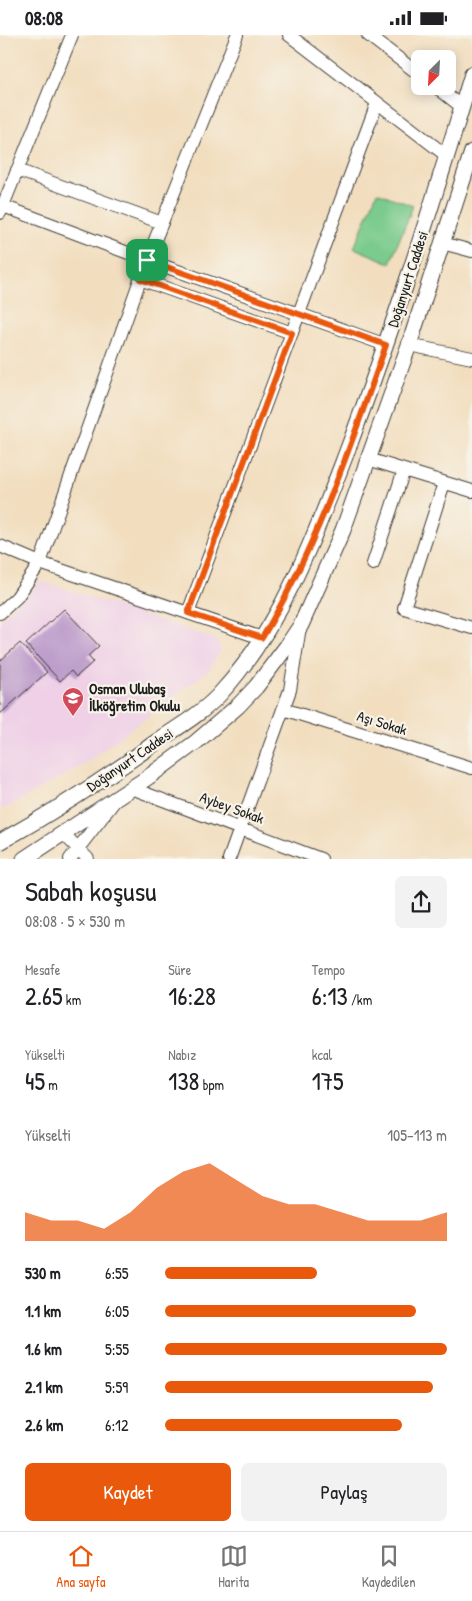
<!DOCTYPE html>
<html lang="tr">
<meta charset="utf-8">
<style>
:root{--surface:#fff;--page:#f2f2f2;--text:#202124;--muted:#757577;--line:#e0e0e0;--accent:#ea580c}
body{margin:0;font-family:"Patrick Hand",sans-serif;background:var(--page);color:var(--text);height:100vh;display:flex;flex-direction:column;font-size:19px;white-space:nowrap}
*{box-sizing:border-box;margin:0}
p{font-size:16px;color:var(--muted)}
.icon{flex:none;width:28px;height:28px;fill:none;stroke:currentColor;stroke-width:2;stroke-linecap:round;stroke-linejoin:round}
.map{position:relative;height:824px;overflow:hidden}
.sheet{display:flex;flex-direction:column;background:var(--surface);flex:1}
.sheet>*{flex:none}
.needle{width:32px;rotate:204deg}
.controls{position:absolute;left:411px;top:15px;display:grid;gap:10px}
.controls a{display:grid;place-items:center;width:45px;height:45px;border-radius:8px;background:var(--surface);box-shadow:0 2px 12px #0003;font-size:25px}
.pin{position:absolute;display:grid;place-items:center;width:42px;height:42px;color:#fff;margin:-21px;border-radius:10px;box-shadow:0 2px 8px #0006}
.round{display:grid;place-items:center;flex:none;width:52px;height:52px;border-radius:8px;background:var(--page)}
.head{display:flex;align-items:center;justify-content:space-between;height:85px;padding:0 25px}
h1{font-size:28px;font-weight:600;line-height:38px}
.stats{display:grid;grid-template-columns:repeat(3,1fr);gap:8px;height:85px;padding:5px 25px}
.stats div{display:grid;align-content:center}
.stats b{font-size:25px;font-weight:600}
.stats small{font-size:14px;font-weight:400}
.stats p{font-size:14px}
.chart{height:140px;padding:10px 25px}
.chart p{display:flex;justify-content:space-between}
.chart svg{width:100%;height:90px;margin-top:5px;fill:var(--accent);opacity:.7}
.action{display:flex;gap:10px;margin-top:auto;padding:10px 25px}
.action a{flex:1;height:58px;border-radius:8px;background:var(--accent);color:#fff;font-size:20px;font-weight:600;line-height:58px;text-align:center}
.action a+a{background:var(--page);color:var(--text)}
ul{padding:0 25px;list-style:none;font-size:16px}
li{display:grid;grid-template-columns:80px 60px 1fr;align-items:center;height:38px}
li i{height:12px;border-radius:6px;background:var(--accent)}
.status{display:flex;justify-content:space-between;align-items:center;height:35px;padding:0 25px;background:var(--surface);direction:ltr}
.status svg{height:14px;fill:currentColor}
.tab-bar{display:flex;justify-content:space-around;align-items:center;height:70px;border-top:1px solid var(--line);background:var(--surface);font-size:14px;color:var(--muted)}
.tab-bar a{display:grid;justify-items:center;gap:2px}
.tab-bar .on{color:var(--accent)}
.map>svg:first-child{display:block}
</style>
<div class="status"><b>08:08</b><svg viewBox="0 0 49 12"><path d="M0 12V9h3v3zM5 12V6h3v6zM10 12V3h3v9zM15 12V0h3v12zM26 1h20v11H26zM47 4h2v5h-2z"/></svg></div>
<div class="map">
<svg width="472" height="824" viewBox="0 0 472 824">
<rect width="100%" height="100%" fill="#f7f3e8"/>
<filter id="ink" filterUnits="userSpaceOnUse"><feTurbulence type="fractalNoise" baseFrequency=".02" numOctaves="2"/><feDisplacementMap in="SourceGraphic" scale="10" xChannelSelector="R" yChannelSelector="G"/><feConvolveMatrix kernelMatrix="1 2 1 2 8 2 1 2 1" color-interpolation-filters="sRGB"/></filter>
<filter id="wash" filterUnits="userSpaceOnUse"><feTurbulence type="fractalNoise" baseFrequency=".0096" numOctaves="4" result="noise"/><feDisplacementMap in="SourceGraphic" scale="20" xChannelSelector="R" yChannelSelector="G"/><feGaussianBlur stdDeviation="1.12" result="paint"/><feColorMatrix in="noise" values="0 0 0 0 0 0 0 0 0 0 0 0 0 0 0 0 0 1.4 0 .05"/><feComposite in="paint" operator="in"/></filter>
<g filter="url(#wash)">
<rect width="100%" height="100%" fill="#f2debf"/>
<path fill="#efd0e7" d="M41,546L216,604L221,615L209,635L83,730L2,775L0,771V584Z"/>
<path fill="#7acb8d" stroke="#4b7454" d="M377,157L413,171L390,228L354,213Z"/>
<g id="blocks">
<path fill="#bd9dcb" d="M64,574L99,611L88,621L93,627L76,642L71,636L60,646L26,609Z
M20,608L47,637L0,679V626Z"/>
</g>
</g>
<g filter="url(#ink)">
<use href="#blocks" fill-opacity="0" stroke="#3c3934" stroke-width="1"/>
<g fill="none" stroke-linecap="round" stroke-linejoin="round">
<g stroke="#3c3934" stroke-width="14">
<path id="minor" d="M289,0L447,121
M368,0L420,40
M435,51L462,72
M17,135L162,188
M3,171L147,225L386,310
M0,178L72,0
M442,208L472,216
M140,244L292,298
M409,310L472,323
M368,424L472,456
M444,448L404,573L472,593
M0,511L40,528L262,603
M373,529L404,435
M0,578L17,562L40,528L147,225L237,0
M188,578L377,68
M283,674L472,733
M131,753L321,824
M63,798L88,824
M70,824L113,768
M229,824L290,655L300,592"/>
</g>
<g stroke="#3c3934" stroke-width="17">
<path id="tertiary" d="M0,807C55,776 108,742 159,705C180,691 202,678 219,660C281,593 314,503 346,419C393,295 433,167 472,39
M24,824L147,743L196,707L238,671L256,652L287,611L301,590L343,495L409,310L472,117"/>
</g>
<use href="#minor" stroke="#fff" stroke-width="12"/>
<use href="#tertiary" stroke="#fff" stroke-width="15"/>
</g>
</g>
<g fill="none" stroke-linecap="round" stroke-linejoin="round" filter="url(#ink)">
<g stroke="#fff" stroke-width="10">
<path id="route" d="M147,225L386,310C351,409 317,512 262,603L188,578L292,298L140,244Z"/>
</g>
<use href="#route" stroke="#ea580c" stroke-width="6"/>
</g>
<defs>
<g id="school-pin" transform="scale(1.125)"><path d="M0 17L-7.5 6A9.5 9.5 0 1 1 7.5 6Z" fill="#d1495b" stroke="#f7f3e8"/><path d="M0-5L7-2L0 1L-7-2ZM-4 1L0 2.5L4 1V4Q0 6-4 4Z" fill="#fff"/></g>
</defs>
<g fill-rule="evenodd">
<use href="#school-pin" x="73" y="663"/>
</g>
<g text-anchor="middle" stroke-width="4.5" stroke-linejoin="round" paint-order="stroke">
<g font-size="15" fill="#1c1c1c" stroke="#f7f3e8">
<text transform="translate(408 244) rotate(-72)" y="5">Doğanyurt Caddesi</text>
<text transform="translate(382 688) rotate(17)" y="5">Aşı Sokak</text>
<text transform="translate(130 725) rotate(-34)" y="5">Doğanyurt Caddesi</text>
<text transform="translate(232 773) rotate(20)" y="5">Aybey Sokak</text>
</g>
<g font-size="15" font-weight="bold" fill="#1c1c1c" stroke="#f7f3e8" text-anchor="start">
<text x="89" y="659">Osman Ulubaş<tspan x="89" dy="17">İlköğretim Okulu</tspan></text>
</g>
</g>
</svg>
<div class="controls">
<a><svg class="needle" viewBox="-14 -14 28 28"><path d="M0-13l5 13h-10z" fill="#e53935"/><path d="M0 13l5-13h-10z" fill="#757577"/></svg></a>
</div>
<div class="pin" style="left:147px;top:225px;background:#1e9e55"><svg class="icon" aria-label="arrive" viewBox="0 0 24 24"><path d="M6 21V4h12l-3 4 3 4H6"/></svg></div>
</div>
<section class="sheet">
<div class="head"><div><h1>Sabah koşusu</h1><p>08:08 · 5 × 530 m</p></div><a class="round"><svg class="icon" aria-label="share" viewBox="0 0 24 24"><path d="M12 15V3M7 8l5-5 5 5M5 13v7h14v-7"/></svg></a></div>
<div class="stats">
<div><p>Mesafe</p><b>2.65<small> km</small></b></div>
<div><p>Süre</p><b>16:28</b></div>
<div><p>Tempo</p><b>6:13<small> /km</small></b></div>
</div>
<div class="stats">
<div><p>Yükselti</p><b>45<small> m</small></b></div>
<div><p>Nabız</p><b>138<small> bpm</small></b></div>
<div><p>kcal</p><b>175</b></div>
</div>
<div class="chart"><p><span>Yükselti</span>105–113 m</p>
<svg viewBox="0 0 160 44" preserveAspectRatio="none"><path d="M0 44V30L10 34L20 34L30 38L40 30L50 18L60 10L70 6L80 14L90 22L100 26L110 26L120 30L130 34L140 34L150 34L160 30V44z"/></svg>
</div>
<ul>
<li><b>530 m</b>6:55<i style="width:54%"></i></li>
<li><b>1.1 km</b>6:05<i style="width:89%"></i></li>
<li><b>1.6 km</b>5:55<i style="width:100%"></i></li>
<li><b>2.1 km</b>5:59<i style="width:95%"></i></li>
<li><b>2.6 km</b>6:12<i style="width:84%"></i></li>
</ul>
<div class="action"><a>Kaydet</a><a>Paylaş</a></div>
</section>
<nav class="tab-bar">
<a class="on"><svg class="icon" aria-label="home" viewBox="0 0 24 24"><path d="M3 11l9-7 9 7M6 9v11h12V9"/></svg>Ana sayfa</a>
<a><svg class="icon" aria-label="map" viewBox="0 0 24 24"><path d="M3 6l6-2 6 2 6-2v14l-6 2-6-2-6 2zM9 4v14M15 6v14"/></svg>Harita</a>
<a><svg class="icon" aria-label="saved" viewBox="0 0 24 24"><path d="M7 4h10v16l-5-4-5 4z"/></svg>Kaydedilen</a>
</nav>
